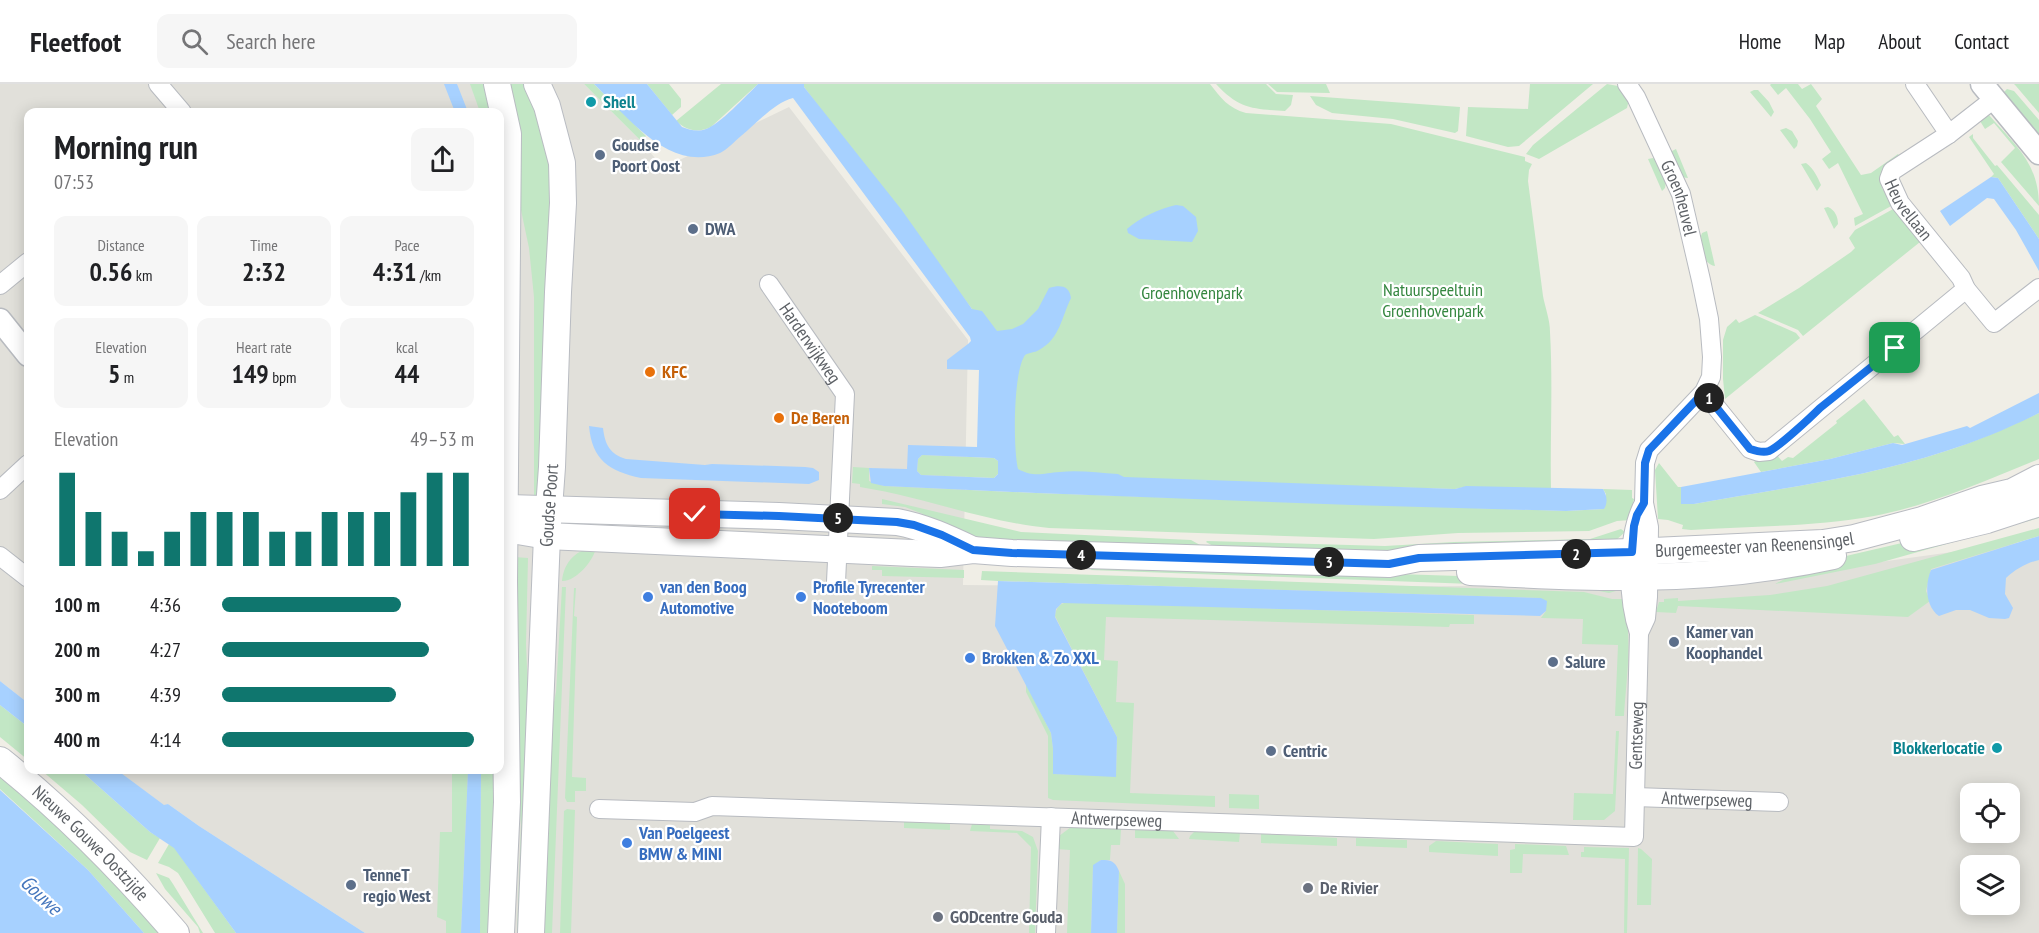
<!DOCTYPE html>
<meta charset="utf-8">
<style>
:root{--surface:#fff;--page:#f6f6f6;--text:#202124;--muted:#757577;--line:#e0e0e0;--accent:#0f766e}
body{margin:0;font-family:"PT Sans Narrow",sans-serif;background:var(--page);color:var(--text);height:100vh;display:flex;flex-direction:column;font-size:22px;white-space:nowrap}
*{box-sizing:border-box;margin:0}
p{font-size:20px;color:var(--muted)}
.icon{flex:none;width:33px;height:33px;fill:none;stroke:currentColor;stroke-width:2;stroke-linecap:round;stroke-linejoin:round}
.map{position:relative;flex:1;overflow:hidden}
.side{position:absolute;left:24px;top:24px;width:480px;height:666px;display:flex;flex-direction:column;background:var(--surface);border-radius:12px;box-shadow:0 3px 15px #0003}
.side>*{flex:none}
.tools{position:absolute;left:1960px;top:699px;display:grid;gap:12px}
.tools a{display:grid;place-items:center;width:60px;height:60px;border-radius:12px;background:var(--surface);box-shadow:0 3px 15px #0003;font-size:30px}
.pin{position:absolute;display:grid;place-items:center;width:51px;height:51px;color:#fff;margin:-26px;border-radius:12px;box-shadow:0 3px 9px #0006}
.km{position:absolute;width:30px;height:30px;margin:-15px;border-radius:50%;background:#222;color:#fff;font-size:16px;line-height:30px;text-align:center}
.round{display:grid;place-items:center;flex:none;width:63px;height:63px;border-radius:12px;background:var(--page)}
.headline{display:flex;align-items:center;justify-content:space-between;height:102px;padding:0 30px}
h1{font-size:33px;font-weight:700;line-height:45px}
.figures{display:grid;grid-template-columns:repeat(3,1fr);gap:9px;height:102px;padding:6px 30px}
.figures div{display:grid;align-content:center;border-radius:12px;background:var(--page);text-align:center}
.figures b{font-size:26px;font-weight:700}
.figures small{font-size:16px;font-weight:400}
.figures p{font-size:16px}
.chart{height:168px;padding:12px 30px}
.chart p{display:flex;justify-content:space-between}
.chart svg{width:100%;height:108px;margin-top:6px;stroke:var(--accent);stroke-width:6}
ul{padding:0 30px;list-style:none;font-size:20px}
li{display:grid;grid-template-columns:96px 72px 1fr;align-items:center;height:45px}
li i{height:15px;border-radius:8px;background:var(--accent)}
header{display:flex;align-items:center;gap:36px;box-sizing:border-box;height:84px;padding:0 30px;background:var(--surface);border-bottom:2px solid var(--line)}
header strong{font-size:28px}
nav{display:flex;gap:33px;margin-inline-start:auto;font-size:21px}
.search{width:420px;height:54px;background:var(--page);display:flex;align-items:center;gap:15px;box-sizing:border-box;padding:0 21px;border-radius:12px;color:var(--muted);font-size:22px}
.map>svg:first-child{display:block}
</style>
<header>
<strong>Fleetfoot</strong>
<div class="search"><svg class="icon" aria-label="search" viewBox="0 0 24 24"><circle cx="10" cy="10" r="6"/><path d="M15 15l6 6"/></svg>Search here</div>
<nav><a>Home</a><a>Map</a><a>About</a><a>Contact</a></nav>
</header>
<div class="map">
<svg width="2039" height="849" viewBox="0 0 2039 849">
<rect width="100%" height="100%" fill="#f0eee6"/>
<path fill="#e1e0da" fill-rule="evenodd" d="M0,0H584L641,57L663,84L789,23L968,256L963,501L1244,503L1713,501L2039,456V849H365L199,742L168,720L164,722L117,686H500V28H28V619L0,597ZM1971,710H2010V748H1971ZM1971,782H2010V820H1971Z"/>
<path fill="#c2e7c5" d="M470,0H484L491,28H480Z
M509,0H527L550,74L552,117L541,413L534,415V213L529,164L521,126L517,94Z
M584,0H594L646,52L641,57Z
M647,0H669L681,15V23L672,31Z
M721,0H758L711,43C698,49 687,47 676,37Z
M804,0H1210C1221,14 1228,24 1246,29L1391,40L1525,73V77L1532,80L1529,86L1528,97C1533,135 1538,173 1543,212C1545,223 1550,236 1550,248C1553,299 1550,353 1551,405L1464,403L1455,405L1012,393L972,225L804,3Z
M1216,0H1266L1276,10L1293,11L1291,21L1285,27C1253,25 1239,25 1216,0Z
M1268,0H1326L1330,9L1277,8Z
M1530,0H1593L1519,62L1508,63L1466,52L1468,23L1528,25Z
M1607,0L1618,2L1629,15L1627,24L1539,75L1526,70L1533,61Z
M1771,0H1798L1802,5L1811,0L1822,15L1816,22L1861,91L1871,89L1898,70L1902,75L1881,97L1882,104L1893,121L1855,142L1854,134L1863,130L1838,79L1829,85L1822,75L1831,68L1810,35L1786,4L1778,11L1770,1Z
M2014,0H2039V29L2016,2Z
M2007,5L2014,7L2039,36V56L2001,11Z
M1754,6H1758L1769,18L1774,28L1771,33L1750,8Z
M1310,12L1460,23L1458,47L1455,49L1393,35L1332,29L1316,21Z
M1989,31C2015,61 2039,79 2039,122L2001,78L2015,64L1994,39L1985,45L1980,37Z
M1786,44L1792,47L1798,57L1797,62L1794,65L1780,46Z
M1973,50V54L1995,82L1997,81L2039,131V155L1998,94L1991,93L1994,90L1969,53Z
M1676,65L1688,94L1681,93L1671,72L1672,67Z
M1653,74L1655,75L1666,97L1665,104L1662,107L1648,75Z
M1806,79C1814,85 1817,92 1821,101L1817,107L1801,80Z
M1828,123C1835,126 1838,133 1838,140L1834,145L1824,124Z
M1895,124L1920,158L1803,252L1798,246L1758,229L1799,204L1851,168L1855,164L1849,154L1855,146Z
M1707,147L1715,182C1702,180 1703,164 1701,152L1702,149Z
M1755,231L1796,249L1800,254L1725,315L1723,295V256L1727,243L1736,235L1739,239Z
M1864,315L1894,353L1898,351L1905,360L1893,359L1830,375L1761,388L1754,378L1760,373L1775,369L1782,377L1788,373L1793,374L1837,339L1836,337Z
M2039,329V375C1985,397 1931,421 1874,432C1814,443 1751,442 1691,446L1682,445L1683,441L1668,436L1658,435L1655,386L1659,379L1678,403H1681L1682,420H1694C1777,405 1864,394 1946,367C1978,357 2008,343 2039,329Z
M922,371L994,374L998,377V390L994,394L921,391L917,387L918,375Z
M853,383L869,384V397L884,402L1036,409L1566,427L1604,425L1606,410L1603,405L1632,406V414L1634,415L1630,436L1617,437L1589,447L1458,449L1374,455L1049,444C985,438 924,413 860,403V400L852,399Z
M882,415L1021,448L1191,456L1209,466L994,458L967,452L921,434L923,430L905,423L882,420Z
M2039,427V434L1875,480L1775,500L1792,491L1803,482Z
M2039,444V452L1931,485L1926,507L1930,517L1908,533L1678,522L1676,529L1656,528L1659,518H1664V515L1678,514V517L1770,511L1827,502Z
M1621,445L1625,448L1614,458L1432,468L1215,463L1206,458L1207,457L1385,462L1454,458L1590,455Z
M596,463C595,475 576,498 562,497C564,477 577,465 596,463Z
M514,473L528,474L526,560L530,654L523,849H517L521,741L512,655Z
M1129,481L1582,496L1616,507L1609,509L1584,504L1090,486L1096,483Z
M872,482L964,486V494L882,492V486H872Z
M982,487L1584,508L1612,515H1622C1634,549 1626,596 1624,632H1615L1618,561L1582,560L1583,535L1541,534L1546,527L1541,514L998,497L981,496Z
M562,503H566L552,849H540L548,649L556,608Z
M574,504H576L574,532L577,533L572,693L586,694V707H575V718H567L565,714Z
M1069,518L1474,531V540H1450L1449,543L1106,533L1104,576L1118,577L1116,618L1134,619L1130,709L1215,712V723L1053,716L1048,714V652L1026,608V600L1051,649L1053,665V690L1116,692L1117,653L1055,532C1056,523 1060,519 1069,518Z
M0,621L28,643V676L0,653Z
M1616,647H1619L1615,727L1604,736H1573L1574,709L1613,710Z
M41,686H80L150,748L160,754L147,776L130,768L82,721Z
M452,686H468L461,849H446V837L437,833L440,748H452Z
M481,686H495L491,849H480Z
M0,687L37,716L164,849H144L88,786L0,705Z
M1229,710L1259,711V725L1229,724Z
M567,725L575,726L571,849H560L564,727Z
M904,738L950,739V746L904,744Z
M972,740L990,741V745L1022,747L1033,753L1038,767L1035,849H1029L1031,763L1017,749L970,747Z
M1071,743L1121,745L1120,761H1111L1110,776H1101L1093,782L1091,849H1067L1070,766L1056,765L1059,752Z
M1135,746L1173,747L1179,755L1135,754Z
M1194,748L1240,749L1239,758L1189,755L1190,752Z
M1261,750L1337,754V762L1261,759Z
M1356,754L1407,756V764L1356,762Z
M1436,757L1498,760V772L1429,768V762Z
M169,760L174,763L236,849H215L178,789L169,783L158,779Z
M1515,760L1566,762L1569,771L1523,770L1522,789H1510V766L1515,765Z
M1584,763L1629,764L1627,849H1624L1625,775L1581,773V768H1584Z
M1638,764L1641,765L1652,775L1651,821H1637Z
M1119,787L1125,800V849H1117Z
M156,789L169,794L173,800L203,849H200L198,843L165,805Z"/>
<path fill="#a7d1ff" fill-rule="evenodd" d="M444,0H457L468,28H455Z
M594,0H647L682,43C689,46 698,48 706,45C719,41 747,11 758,0H804V3L901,125L972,225L982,227L997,247L1012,245L1023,240L1038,225L1049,204C1060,201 1069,201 1071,214C1062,232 1060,255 1039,266C1034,269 1030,268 1025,271C1013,288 1013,364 1018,385C1035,394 1043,389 1060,388C1079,386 1099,389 1118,390L1124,393L1455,405L1466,402L1603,405C1607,411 1608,419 1604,425L1566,427L1352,421L1036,409L884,402L871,399L869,384L907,385L908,361L977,363L979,286L947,285V276L968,260L971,257L970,253L793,14C774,19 757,39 741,52C735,57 727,66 720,69C669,90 625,30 594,0ZM922,371L994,374L998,377V390L994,394L921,391L917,387L918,375Z
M1991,93L1998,94L2039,155V187L2016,146L1994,115L1987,114L1950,142L1940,127Z
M1176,121L1183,122L1196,133L1198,147L1192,158L1139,155L1128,149L1127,145C1139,134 1161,124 1176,121Z
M2039,309V329C2009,344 1978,357 1946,367C1864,394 1777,405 1694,420H1681V403L1830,375L1893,359L1902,361L1967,342L1970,344Z
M589,342L603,344C605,361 610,370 626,375L705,381L712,380L805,383L813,384L819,388V396L809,400L641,394C609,387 592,376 589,342Z
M2039,452V476C2026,479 2016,485 2006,494L2005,510L2013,524L2009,534L2005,535L1989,534L1970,526H1956L1939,532C1925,522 1925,500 1931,486Z
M998,497L1541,514L1547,517L1546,527L1540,532L1062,519L1056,525L1055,533L1117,653L1116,693L1053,690V665L1051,649L995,542Z
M0,597L28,619V643L0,621Z
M80,686H117L164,721L168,720L199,742L365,849H236L174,764L150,748Z
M468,686H481L480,849H461Z
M0,706L88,786L144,849H0Z
M1101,776C1111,776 1115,777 1119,787L1117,849H1091L1093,781Z"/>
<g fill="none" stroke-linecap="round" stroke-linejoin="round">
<g stroke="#b8bbc0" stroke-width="20">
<g id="minor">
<path d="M158,0L182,28"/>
<path id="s1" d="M1627,0L1636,13L1681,110L1701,196L1709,235L1712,273L1711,293L1704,308L1649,366L1645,379L1644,419L1649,443L1648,513L1646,534L1639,549"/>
<path d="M1915,0L1949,50"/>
<path id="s2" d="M1994,15L1949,50L1892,87L1889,95L1900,119L1961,194L1966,205L1994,239L2039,204"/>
<path id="s3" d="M769,200L845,310L836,498"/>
<path d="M0,201L28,178"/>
<path d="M1704,308L1750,365L1759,368L1769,367L1966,205"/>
<path d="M0,406L28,380"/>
<path d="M0,472L28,494"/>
<path id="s4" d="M1635,713L1779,718"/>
<path id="s5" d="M599,725L695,728L712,722L1634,753L1639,549C1627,515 1626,451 1644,419"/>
<path d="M1046,849L1051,733"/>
</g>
</g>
<g stroke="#b8bbc0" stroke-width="25">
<path id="tertiary" d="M1982,0L2039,69
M0,236L28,271"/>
</g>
<g stroke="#b9bcc2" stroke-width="28">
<g id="secondary">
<path d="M497,0L508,50L504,498L507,718L501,849"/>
<path d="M506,424L779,432L897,438C924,443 948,454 973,466"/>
<path id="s6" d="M506,445L547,452L912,469L940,470L973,466L1012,469L1389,480L1419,474L1632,468L1823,459L1854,454L1922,436L1982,415L2012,408L2039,394"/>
<path d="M1913,454L1987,436L2039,419"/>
<path d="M1470,488C1524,490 1579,494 1634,493C1701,493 1768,486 1833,472"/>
<path id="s7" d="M0,676C65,728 122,786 176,849"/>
<path id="s8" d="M531,849L547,452L552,383L558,208L563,119L562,79L547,22L537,0"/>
</g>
</g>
<use href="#minor" stroke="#fff" stroke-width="18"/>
<use href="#tertiary" stroke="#fff" stroke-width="22"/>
<use href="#secondary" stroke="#fff" stroke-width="26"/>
</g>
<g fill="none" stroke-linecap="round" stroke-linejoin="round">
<g stroke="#fff" stroke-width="12">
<path id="route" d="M695,430L779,432L897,438L914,441L942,451L973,466L1012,469L1389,480L1419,474L1632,468L1634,442L1637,431L1644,419L1645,379L1649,366L1704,308L1750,365C1756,367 1763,369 1769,367C1779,363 1812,332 1820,324L1895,264"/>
</g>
<use href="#route" stroke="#1a73e8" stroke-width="8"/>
</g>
<g fill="#0f9aa8" stroke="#fff" stroke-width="2">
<circle cx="591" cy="18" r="6"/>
<circle cx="1997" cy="664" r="6"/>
</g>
<g fill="#5c6f8a" stroke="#fff" stroke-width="2">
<circle cx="600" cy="71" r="6"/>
<circle cx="693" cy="145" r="6"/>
<circle cx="1674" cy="558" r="6"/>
<circle cx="1553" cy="578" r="6"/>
<circle cx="1271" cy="667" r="6"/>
<circle cx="351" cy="801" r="6"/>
</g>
<g fill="#e8710a" stroke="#fff" stroke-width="2">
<circle cx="650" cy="288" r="6"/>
<circle cx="779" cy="334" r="6"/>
</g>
<g fill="#3f7fe0" stroke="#fff" stroke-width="2">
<circle cx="648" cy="513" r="6"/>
<circle cx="801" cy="513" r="6"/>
<circle cx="970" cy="574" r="6"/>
<circle cx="627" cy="759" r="6"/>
</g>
<g fill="#6b7280" stroke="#fff" stroke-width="2">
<circle cx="1308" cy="804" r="6"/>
<circle cx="938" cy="833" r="6"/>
</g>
<g text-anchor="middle" stroke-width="4.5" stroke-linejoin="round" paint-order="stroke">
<g font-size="18" font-weight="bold" fill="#0d838f" stroke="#fff" text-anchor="start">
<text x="603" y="24">Shell</text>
<text x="1985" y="670" text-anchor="end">Blokkerlocatie</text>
</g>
<g font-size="18" font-weight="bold" fill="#4e5e75" stroke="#fff" text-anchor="start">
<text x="612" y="67">Goudse<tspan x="612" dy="21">Poort Oost</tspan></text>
<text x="705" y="151">DWA</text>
<text x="1686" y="554">Kamer van<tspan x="1686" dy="21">Koophandel</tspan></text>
<text x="1565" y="584">Salure</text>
<text x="1283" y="673">Centric</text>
<text x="363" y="797">TenneT<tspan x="363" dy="21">regio West</tspan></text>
</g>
<g font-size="18" fill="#5d6166" stroke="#fff">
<text dy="6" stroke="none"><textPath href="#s1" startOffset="126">Groenheuvel</textPath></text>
<text dy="6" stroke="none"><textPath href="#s2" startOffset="170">Heuvellaan</textPath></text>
<text dy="6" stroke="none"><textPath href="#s3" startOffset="72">Harderwijkweg</textPath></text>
<text dy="6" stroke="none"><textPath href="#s8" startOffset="428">Goudse Poort</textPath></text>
<text dy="6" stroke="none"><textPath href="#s6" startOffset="1251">Burgemeester van Reenensingel</textPath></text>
<text dy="6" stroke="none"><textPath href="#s5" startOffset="1138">Gentseweg</textPath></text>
<text dy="6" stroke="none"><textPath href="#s4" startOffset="72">Antwerpseweg</textPath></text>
<text dy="6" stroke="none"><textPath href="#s5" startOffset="519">Antwerpseweg</textPath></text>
<text dy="6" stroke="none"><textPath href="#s7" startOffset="123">Nieuwe Gouwe Oostzijde</textPath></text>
</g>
<g font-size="18" fill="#34863f" stroke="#fff">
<text x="1433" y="212">Natuurspeeltuin<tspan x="1433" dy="21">Groenhovenpark</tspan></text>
<text x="1192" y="215">Groenhovenpark</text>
</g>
<g font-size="18" font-weight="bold" fill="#c56008" stroke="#fff" text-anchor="start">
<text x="662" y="294">KFC</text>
<text x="791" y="340">De Beren</text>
</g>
<g font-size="18" font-weight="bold" fill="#366cbe" stroke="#fff" text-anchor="start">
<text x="660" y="509">van den Boog<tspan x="660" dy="21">Automotive</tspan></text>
<text x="813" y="509">Profile Tyrecenter<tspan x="813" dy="21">Nooteboom</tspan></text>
<text x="982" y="580">Brokken &amp; Zo XXL</text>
<text x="639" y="755">Van Poelgeest<tspan x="639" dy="21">BMW &amp; MINI</tspan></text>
</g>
<g font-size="18" font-weight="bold" fill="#5b616d" stroke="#fff" text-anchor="start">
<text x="1320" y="810">De Rivier</text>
<text x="950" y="839">GODcentre Gouda</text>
</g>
<g font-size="20" font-style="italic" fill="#4375bc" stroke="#fff">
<text transform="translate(41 811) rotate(43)" y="7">Gouwe</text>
</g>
</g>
</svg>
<div class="tools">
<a><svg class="icon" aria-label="locate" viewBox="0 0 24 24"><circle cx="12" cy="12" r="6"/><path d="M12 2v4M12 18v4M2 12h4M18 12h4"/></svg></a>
<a><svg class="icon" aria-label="layers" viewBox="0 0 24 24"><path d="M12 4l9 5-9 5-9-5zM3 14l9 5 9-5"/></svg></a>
</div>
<div class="pin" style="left:1895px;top:264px;background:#1e9e55"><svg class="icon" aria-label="arrive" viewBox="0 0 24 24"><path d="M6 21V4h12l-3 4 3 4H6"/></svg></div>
<div class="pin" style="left:695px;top:430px;background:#d93025"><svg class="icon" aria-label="check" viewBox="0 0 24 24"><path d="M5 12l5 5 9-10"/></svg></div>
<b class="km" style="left:1709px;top:314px">1</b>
<b class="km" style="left:1576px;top:470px">2</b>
<b class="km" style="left:1329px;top:478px">3</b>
<b class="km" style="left:1081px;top:471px">4</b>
<b class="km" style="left:838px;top:434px">5</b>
<section class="side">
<div class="headline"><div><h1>Morning run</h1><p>07:53</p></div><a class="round"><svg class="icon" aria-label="share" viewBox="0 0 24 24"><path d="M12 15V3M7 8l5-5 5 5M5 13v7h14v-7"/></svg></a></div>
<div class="figures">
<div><p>Distance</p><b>0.56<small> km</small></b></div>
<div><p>Time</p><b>2:32</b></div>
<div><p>Pace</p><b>4:31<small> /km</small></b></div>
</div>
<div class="figures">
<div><p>Elevation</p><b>5<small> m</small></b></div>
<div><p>Heart rate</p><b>149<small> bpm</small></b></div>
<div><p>kcal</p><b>44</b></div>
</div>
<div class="chart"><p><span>Elevation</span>49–53 m</p>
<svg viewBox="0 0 160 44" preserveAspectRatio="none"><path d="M5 44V6M15 44V22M25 44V30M35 44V38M45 44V30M55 44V22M65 44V22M75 44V22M85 44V30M95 44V30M105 44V22M115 44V22M125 44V22M135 44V14M145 44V6M155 44V6"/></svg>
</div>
<ul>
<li><b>100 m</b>4:36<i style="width:71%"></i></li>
<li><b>200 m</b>4:27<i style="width:82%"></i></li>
<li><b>300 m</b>4:39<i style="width:69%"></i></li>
<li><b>400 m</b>4:14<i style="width:100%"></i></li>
</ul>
</section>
</div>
